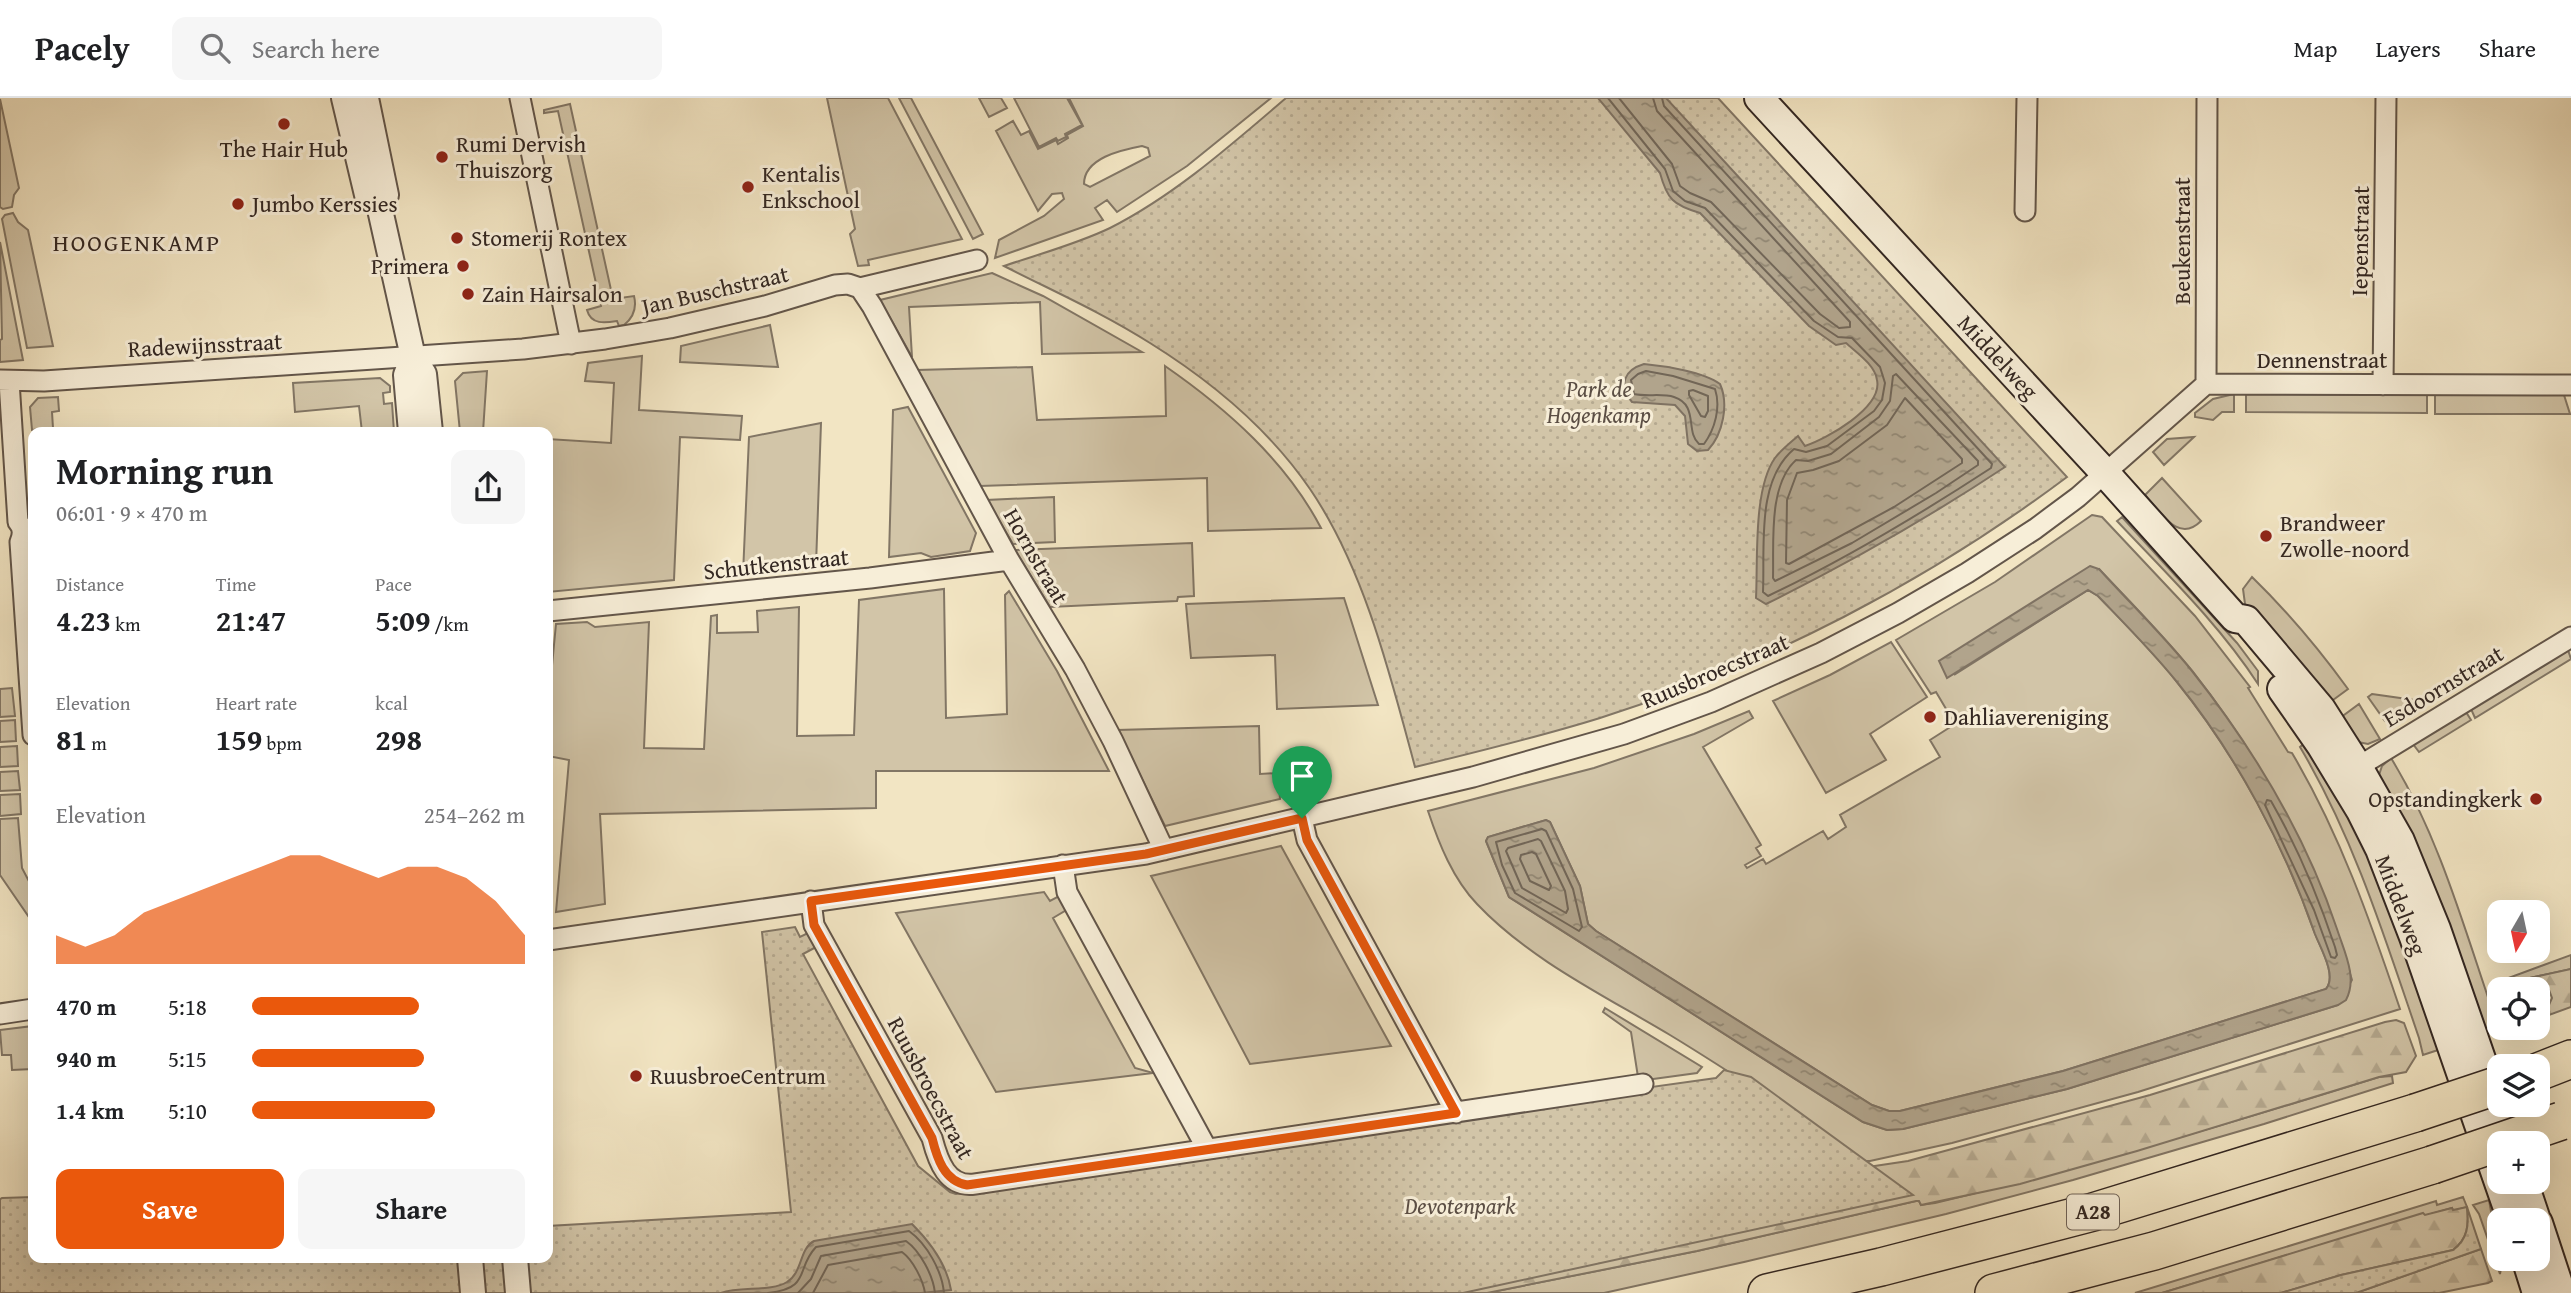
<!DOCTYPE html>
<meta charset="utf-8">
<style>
:root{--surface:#fff;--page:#f6f6f6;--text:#202124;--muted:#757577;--line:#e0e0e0;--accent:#ea580c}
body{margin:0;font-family:"Gentium Book Plus",serif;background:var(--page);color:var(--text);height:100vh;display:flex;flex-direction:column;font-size:26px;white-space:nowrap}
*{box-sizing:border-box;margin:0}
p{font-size:23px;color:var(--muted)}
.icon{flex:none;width:38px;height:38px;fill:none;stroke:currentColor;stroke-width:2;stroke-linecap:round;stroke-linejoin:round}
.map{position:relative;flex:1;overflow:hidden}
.drawer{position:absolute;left:28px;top:329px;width:525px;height:836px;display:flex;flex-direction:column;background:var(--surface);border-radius:14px;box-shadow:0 7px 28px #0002}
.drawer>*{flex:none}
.needle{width:46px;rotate:189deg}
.tools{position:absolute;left:2487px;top:802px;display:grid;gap:14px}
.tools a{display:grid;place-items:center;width:63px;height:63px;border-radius:14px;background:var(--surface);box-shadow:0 7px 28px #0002;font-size:35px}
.pin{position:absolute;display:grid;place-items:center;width:60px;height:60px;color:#fff;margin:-72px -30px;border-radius:50% 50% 50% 0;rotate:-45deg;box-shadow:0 0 7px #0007}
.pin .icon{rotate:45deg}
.round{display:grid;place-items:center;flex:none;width:74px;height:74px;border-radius:14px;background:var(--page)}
.summary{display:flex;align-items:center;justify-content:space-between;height:119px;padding:0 28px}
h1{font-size:38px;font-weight:800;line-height:52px}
.figures{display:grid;grid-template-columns:repeat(3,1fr);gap:10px;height:119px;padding:7px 28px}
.figures div{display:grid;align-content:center}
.figures b{font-size:30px;font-weight:800}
.figures small{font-size:19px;font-weight:400}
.figures p{font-size:19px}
.chart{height:196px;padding:14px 28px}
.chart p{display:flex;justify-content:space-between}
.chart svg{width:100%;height:126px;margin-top:7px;fill:var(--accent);opacity:.7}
.action{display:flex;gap:14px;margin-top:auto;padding:14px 28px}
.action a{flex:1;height:80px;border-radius:14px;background:var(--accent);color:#fff;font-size:28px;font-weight:800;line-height:80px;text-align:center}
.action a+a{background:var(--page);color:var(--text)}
ul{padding:0 28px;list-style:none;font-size:23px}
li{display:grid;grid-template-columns:112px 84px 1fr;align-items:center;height:52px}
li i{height:18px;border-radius:9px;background:var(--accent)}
header{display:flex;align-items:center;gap:42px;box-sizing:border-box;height:98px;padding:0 35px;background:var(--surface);border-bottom:2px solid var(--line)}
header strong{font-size:33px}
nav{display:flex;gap:38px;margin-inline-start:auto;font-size:24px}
.search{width:490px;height:63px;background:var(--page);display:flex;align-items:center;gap:18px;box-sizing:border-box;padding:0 24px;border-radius:14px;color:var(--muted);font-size:26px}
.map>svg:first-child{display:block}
</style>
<header>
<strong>Pacely</strong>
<div class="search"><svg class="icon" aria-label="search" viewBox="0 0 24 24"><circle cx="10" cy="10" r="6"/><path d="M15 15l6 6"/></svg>Search here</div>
<nav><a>Map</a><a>Layers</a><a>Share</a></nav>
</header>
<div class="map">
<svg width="2571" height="1195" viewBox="0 0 2571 1195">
<defs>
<pattern id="forest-firs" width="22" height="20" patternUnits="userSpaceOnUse" patternTransform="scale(1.75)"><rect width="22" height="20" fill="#d2c5a8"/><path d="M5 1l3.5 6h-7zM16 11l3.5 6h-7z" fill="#b5a990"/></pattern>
<pattern id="park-dots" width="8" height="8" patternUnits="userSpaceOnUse" patternTransform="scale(1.75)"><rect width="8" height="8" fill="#d2c5a8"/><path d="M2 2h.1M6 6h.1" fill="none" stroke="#b5a990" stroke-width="1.8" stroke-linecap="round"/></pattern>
<pattern id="water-ripples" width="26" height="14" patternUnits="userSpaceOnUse" patternTransform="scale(1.75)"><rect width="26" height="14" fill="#b1a48c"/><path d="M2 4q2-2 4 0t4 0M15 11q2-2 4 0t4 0" fill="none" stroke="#918672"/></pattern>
</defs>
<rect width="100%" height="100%" fill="#f2e5c3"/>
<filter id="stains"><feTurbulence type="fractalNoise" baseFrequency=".00286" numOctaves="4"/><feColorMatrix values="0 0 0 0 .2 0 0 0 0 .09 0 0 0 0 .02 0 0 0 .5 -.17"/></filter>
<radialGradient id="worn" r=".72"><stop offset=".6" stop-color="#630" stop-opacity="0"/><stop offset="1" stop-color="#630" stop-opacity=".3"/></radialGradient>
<path fill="#d2c5a8" stroke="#827665" stroke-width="2" fill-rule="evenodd" d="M827,0H888L962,141L868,162L869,167L858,168L850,136L855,131Z
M899,0H911L983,136L973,141Z
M979,0H1001L1007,10L989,19Z
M1014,0H1067L1082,27L1065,36L1066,39L1058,43L1056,40L1039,49Z
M1069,0H1271L1187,68L1117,114L1107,102L1095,110L1103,122L995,160L999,142L1044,118L1064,101L1062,95L1052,96L1038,113L996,33L1013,23L1021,37L1029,33L1038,51L1056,42L1058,46L1068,40L1067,37L1083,28ZM1142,48L1148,50L1150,58L1090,89L1084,86C1084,60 1121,52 1142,48Z
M0,1L19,90L14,97L12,109L3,111L0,109Z
M570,6L613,201L634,198C637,210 634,219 624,227L619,228L617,223C605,225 591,227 587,212L601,208L558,13L544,15V12Z
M13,115L18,124L28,132L53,248L27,250L2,121L5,117Z
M0,144L23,262L0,264V242L2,241Z
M992,175L1043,198L1142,254L1042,256L1040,204L909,209L912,259L880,202Z
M770,227L778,269L680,264L681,248Z
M642,258L639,312L742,318L740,342L680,339L674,482L548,494V341L611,345L614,285L585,283L588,265Z
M1165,268C1227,311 1286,363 1321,430L1208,433L1207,380L980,388L918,272L1032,269L1037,322L1166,318Z
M487,273L483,334H460L455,283L463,275Z
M380,280L390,288V294L383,295L384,306L392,305L394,334H362L359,308L295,314L293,285Z
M2234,296V314H2222L2213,322L2195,319V315L2213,301Z
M2246,296L2427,297V315L2246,314Z
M2435,297H2564L2570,316H2435Z
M58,299L59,313L52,314L53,330L32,332L30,309L38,300Z
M908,309L976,435L970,453L931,459L921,455L889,459L893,312Z
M821,325L816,467L743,476L749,339Z
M2194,339L2164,367L2153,354L2167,341Z
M2162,380L2201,423C2178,446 2161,414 2145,397Z
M1054,399L1055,444L1013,446L987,402Z
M2092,417L2102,419L2195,518L2250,589L2248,590L2288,654L2292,655C2340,736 2370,822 2400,911L2138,994L1952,1045L1870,1063H1865C1799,1020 1736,977 1670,937C1605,898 1530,862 1477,806C1453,781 1439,746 1428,713L1594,670L1694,636L1749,613L1753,620L1703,649L1761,747L1756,750L1761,758L1745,767L1747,770L1763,761L1766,766L1823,733L1828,741L1846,729L1840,717L1940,659L1930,642L1955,626L1936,594L1931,596L1896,542L1995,484ZM2099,471C2131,505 2164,538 2193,574C2267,669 2319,767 2352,882L2338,907L2067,991L1903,1031L1887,1032L1863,1024L1509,799L1486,743L1488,739L1546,722L1550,724L1580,788L1588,826L1596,833L1872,1007L1889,1013H1900L2063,973L2326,891C2337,878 2321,851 2315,836C2284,747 2237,658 2177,584C2153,554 2125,526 2098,498L2088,492L1954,577Z
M2122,419L2237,545L2258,573V586C2219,526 2166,475 2117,423Z
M1192,445L1194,498L1178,499L1177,503L1050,509L1015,452Z
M2252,479C2288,514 2319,551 2348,591L2329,605L2273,537L2245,506L2243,491Z
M944,491L946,620L1007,616L1005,497L1009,493L1057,573L1109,673H876V710L600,716L605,806L556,814L569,662L548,658V609L556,526L587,524L595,529L649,524L644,650L704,651L711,518L717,517V535L758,534L757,513L799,509L797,638L854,637L859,502Z
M1344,500L1378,607L1277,611L1275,557L1191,560L1186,506Z
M1891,544L1927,599L1870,636L1886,662L1826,695L1773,603L1830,577Z
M2568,552L2571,561L2475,620L2471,611Z
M12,590L15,618L0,619V591Z
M2372,596L2414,602L2418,610L2393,625L2385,623L2368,599Z
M2359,606L2380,641L2368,646L2358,644L2340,620Z
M2466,614L2471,622L2419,654L2413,646Z
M15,622L16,643L0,644V623Z
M1259,628L1260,676L1278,675L1280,701L1165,728L1118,632Z
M2308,642L2354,724L2385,794L2438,952L2423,957L2419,940C2385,840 2354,740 2300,649Z
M17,648L18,668L0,669V649Z
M2391,660C2440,740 2465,833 2495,920L2499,924V929L2502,931L2487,936L2378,680L2382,668Z
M18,673L20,692L0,693V674Z
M20,696L21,716L0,718V697Z
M18,720L22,770L33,791V825L0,777V721Z
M1281,748L1391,948L1250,966L1151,778Z
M1044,794L1050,803L1061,797L1068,811L1053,820L1135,970L1153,975L996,994L896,815Z
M2571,857V871L2530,880L2515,891H2499V904L2492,886Z
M1605,910L1702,969L1697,975L1646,982L1638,979L1631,934L1603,914Z
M33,928V971L12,972L11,957H2L0,932Z
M2392,978L2393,985L2264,1026L2073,1082L1946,1116L1744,1164L1604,1195H1487L1697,1153L1916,1103H1919L1921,1107L1935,1105C2085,1069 2232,1025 2379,979Z
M2463,1099L2467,1109L2453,1113L2452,1110L2424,1118L2423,1116L2162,1195H2135L2436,1103L2437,1107Z
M2489,1102L2501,1170L2500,1176L2479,1116L2473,1107Z"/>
<path fill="url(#forest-firs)" stroke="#827665" stroke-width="2" d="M2571,871V909L2549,917L2545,916L2552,900L2549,892L2530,880Z
M2396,922L2404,925L2416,958L2406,974L2379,979L2137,1053L2020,1086L1921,1107L1919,1103H1916L1697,1153L1487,1195H1147L1781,1082L1908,1063L2150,997L2385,924Z
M2467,1109C2469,1127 2468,1141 2453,1152L2341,1177L2281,1195H2162L2423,1115L2425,1117L2452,1110L2453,1112Z
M2481,1151L2492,1183L2488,1185L2439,1195H2356Z"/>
<path fill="url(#park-dots)" stroke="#827665" stroke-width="2" d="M1286,0H1718L2067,379C1927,484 1767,567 1600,620C1539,639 1477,654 1415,669C1390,576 1364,470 1310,391C1269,331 1211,283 1150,245C1103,215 1053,193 1004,168C1039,156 1077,146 1110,130C1175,97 1231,47 1286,0Z
M795,829L800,839L810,834L818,848L803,856L918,1068L950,1094L956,1096L1644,995V990L1716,980L1724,972L1751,979L1913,1097L1463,1195H0V1101L2,1100L33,1099V1160H548V1128L791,1114L762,834Z
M2467,1109L2481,1151L2356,1195H2281L2341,1177L2453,1152C2468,1141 2469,1127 2467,1109Z"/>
<path fill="url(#water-ripples)" stroke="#7f7262" stroke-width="2" d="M1598,0H1666L2005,369C1928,420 1849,465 1766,506L1756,500C1758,462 1753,391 1775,360C1781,352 1790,345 1798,338L1805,348C1826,341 1883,310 1877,282C1875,267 1857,255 1846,245L1836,247L1809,228L1700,115C1673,107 1667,101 1660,75Z
M1644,266C1665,268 1704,274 1720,286C1729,306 1723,336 1708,352L1697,353L1688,346L1685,318L1675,307L1632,304C1618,287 1624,272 1644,266Z
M2090,468L2099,471C2130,505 2163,537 2192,573C2253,650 2306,738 2337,831C2344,853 2358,880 2346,902L2338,907L2067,991L1903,1031L1887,1032L1863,1024L1509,799L1486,743L1488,739L1546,722L1550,724L1580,788L1588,826L1596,833L1872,1007L1889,1013H1900L2063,973L2326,891C2337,878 2321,851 2315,836C2284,747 2237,658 2177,584C2153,554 2125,526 2098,498L2088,492L1947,580L1939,563Z
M912,1126C930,1144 947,1166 951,1192L921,1195H721C740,1188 771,1194 787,1184C803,1174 799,1151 814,1143Z"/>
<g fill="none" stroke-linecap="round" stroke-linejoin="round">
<path stroke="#726657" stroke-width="2" d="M1608,0L1665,71L1673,93L1685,103L1705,110L1814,223L1838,239L1852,240L1880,269L1885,285L1882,302L1874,313L1827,348L1806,354L1794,351C1756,383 1765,448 1763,494L1768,498C1846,461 1919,417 1991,370L1992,366L1664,8L1662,0
M1619,0L1672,66L1680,88L1690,95L1711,104L1820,216L1839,230L1850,229V224L1657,13L1653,0
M1646,273L1673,278L1715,291C1721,309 1715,331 1704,346H1699C1685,334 1699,307 1674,299C1662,295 1647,299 1634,296L1631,282L1638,276Z
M1896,276L1978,363V367L1936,395L1852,445L1775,483L1773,480C1774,445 1768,387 1796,362L1808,363L1831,356L1879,319L1890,303L1893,278Z
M1693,292L1708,298V313L1705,319L1701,318L1689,297V293Z
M1905,300L1962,361V365L1894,409L1789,466L1786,465L1787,402L1797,375L1813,372L1839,363L1887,327Z
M2267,702L2271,703C2298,750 2318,798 2335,849L2337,857L2335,860L2331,859L2314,812L2265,707Z
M1542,731L1546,733L1573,791L1582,829L1579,833L1515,795L1502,767L1496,744Z
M1538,741L1541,743L1565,793L1568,811L1566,815L1522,790L1506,753L1508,750Z
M1532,754L1536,756L1551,788L1549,792L1530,783L1520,761L1521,757Z
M768,1195C812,1190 795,1171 816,1149L909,1133C927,1146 942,1173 944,1195
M798,1195L811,1181L821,1158L906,1143C920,1153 933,1177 935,1195
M813,1195L828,1167L902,1154C913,1162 923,1182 925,1195"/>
<g stroke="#63564a" stroke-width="23">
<path id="minor" d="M520,0L571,246
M2025,113L2027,0
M860,190L872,208L1009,462L1075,571L1113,643L1164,752
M860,190L977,162
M0,282L44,283L523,251L605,241L670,230L765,208L835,187L848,186L860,190
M9,283L18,424C24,430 23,437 20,444L33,637
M2206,286L2207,0
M2383,287L2386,0
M548,513L870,480L1009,462
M2348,675L2571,539
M1302,720L1307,742L1456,1015
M1063,767L1067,794L1207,1051
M811,803L814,827L932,1040C938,1063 947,1090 975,1086L1643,986
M548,842L1146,756L1473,679L1624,636L1711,604L1821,555L1898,515L1967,475L2035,431L2078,399L2206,286L2571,287
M0,916L33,911"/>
</g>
<g stroke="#63564a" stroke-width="28">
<path id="tertiary" d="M344,0L368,101L379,107L413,259L424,276L430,334
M366,0L386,97L379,107
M411,334L406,277L413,259
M470,1160L473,1195
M515,1160L518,1195"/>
</g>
<g stroke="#332722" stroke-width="32">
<path id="secondary" d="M1759,0L2106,376L2235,520L2246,522L2321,611L2358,669L2400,743L2436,831L2510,1045
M2282,591L2321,647L2361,713L2380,751L2414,839L2512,1122
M2523,1083L2536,1122
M2538,1125L2561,1195
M2526,1160L2537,1195"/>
</g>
<g stroke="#332722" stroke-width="40">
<path id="motorway" d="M2538,974L2571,961
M1767,1195L1881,1169L2093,1114L2415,1015
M1994,1195L2154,1153L2432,1067"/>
</g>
<use href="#minor" stroke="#f7eed8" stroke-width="19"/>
<use href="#tertiary" stroke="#f7eed8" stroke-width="24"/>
<use href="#secondary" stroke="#f7eed8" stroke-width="28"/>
<use href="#motorway" stroke="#f2e5c3" stroke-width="37"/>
<g stroke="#332722" stroke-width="40" stroke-linecap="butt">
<path id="motorway-bridge" d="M2415,1015L2499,987
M2432,1067L2561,1023"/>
</g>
<use href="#motorway-bridge" stroke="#f2e5c3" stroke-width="37"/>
</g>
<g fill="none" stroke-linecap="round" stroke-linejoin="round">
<g stroke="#fff" stroke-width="14">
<path id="route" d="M1302,720L1307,742L1456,1015L967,1087C944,1083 937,1060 932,1040L814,827L811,803L1146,756Z"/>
</g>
<use href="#route" stroke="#ea580c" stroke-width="9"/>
</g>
<g fill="#8f2418" stroke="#f7eed8" stroke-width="2.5">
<circle cx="284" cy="26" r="7"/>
<circle cx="442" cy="59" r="7"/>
<circle cx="748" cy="89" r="7"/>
<circle cx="238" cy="106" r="7"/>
<circle cx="457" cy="140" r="7"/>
<circle cx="463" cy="168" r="7"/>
<circle cx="468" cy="196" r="7"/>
<circle cx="2266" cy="438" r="7"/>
<circle cx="1930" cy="619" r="7"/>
<circle cx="2536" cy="701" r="7"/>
<circle cx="636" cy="978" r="7"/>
</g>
<g text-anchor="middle" stroke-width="6" stroke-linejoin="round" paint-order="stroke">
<rect fill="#f7eed8" stroke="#6e6359" stroke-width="2" x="2067" y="1096.5" width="52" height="35" rx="5"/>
<g font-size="21" font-weight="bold" fill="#332722">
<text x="2093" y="1121">A28</text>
</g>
<g font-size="23" fill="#332722" stroke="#f7eed8" text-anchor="start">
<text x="456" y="54">Rumi Dervish<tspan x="456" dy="26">Thuiszorg</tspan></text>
<text x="284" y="59" text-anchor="middle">The Hair Hub</text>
<text x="762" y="84">Kentalis<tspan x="762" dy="26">Enkschool</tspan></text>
<text x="252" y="114">Jumbo Kerssies</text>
<text x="471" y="148">Stomerij Rontex</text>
<text x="449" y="176" text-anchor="end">Primera</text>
<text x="482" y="204">Zain Hairsalon</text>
<text x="2280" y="433">Brandweer<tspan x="2280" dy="26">Zwolle-noord</tspan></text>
<text x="1944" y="627">Dahliavereniging</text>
<text x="2522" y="709" text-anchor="end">Opstandingkerk</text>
<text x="650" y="986">RuusbroeCentrum</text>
</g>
<g font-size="23" fill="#332722" stroke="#f7eed8">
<text transform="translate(2182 143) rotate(-90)" y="8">Beukenstraat</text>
<text transform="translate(2360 143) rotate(-89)" y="8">Iepenstraat</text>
<text transform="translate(715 192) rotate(-13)" y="8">Jan Buschstraat</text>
<text transform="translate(205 247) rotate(-3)" y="8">Radewijnsstraat</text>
<text transform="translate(1998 259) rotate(47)" y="8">Middelweg</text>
<text x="2322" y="270">Dennenstraat</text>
<text transform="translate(1036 458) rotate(60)" y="8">Hornstraat</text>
<text transform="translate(776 466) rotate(-6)" y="8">Schutkenstraat</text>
<text transform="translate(1715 573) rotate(-23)" y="8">Ruusbroecstraat</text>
<text transform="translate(2443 588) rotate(-31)" y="8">Esdoornstraat</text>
<text transform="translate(2401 807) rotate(69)" y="8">Middelweg</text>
<text transform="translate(931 990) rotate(62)" y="8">Ruusbroecstraat</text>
</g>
<g font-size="23" font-style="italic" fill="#5b4e44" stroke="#f7eed8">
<text x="1599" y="299">Park de<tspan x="1599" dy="26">Hogenkamp</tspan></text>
<text x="1460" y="1116">Devotenpark</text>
</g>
<g font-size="24" letter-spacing="2" fill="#332722" stroke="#f7eed8">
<text x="137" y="153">HOOGENKAMP</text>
</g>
</g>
<rect width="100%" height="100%" filter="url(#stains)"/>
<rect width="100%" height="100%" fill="url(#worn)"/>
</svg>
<div class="tools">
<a><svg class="needle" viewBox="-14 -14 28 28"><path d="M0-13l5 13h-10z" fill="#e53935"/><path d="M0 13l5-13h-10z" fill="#757577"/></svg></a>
<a><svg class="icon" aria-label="locate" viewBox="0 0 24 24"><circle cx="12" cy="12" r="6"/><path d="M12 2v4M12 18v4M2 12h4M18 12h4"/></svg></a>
<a><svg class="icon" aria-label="layers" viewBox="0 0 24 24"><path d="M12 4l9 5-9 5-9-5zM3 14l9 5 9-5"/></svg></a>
<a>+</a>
<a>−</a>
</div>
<div class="pin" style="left:1302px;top:720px;background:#1e9e55"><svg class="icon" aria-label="arrive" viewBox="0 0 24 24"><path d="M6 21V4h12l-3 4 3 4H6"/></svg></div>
<section class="drawer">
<div class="summary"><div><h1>Morning run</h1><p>06:01 · 9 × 470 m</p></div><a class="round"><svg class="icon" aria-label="share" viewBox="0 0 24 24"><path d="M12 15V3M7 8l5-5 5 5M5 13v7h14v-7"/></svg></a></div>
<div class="figures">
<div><p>Distance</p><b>4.23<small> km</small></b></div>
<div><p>Time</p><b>21:47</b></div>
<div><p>Pace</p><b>5:09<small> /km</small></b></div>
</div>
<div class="figures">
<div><p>Elevation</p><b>81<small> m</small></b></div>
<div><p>Heart rate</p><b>159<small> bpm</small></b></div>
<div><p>kcal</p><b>298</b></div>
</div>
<div class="chart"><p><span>Elevation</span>254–262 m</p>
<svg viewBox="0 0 160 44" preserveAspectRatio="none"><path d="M0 44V34L10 38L20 34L30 26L40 22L50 18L60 14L70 10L80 6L90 6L100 10L110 14L120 10L130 10L140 14L150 22L160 34V44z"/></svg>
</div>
<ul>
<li><b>470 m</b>5:18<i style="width:61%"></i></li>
<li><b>940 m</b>5:15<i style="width:63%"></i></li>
<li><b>1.4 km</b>5:10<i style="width:67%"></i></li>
</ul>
<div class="action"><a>Save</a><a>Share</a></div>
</section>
</div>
